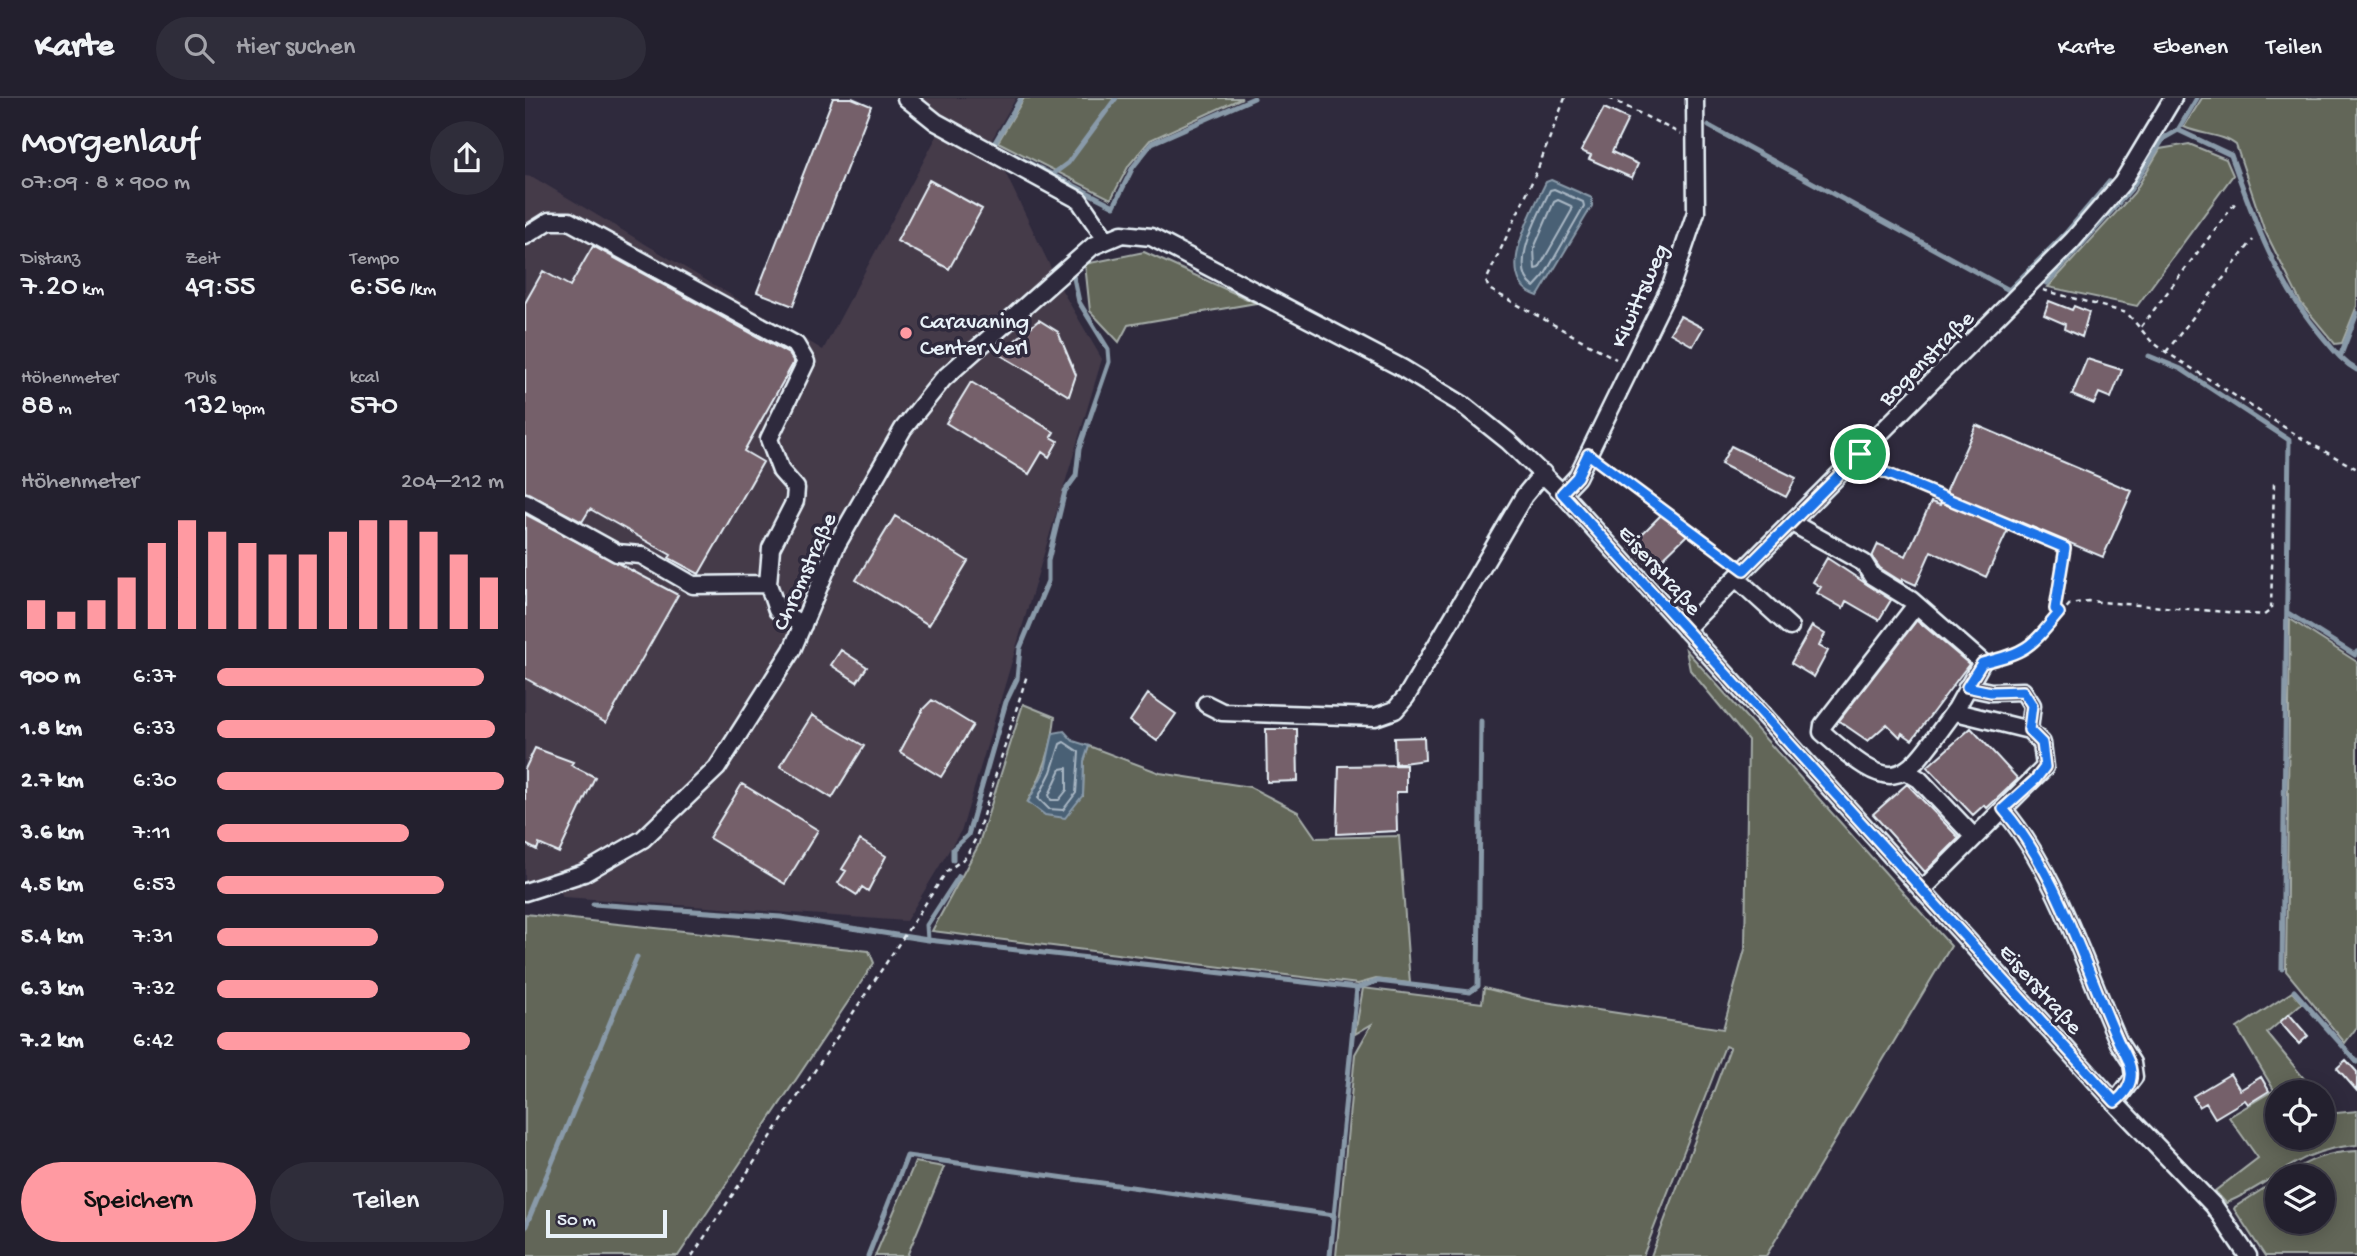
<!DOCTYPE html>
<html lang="de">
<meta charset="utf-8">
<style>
:root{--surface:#23202e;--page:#2f2d3a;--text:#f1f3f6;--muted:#a3a3aa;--line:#403e4a;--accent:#ff9aa2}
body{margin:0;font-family:"Gochi Hand",sans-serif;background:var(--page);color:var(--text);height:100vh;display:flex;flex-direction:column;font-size:26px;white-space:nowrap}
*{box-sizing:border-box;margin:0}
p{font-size:23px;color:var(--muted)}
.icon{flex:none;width:38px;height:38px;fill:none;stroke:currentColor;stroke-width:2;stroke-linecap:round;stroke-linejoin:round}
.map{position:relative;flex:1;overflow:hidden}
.sheet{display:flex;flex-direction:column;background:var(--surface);width:525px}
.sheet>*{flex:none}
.buttons{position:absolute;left:1740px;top:982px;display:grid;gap:14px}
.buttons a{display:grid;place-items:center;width:70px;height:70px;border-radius:50%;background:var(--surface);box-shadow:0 4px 18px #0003,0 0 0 2px var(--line);font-size:35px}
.scale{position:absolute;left:21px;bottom:18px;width:121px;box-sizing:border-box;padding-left:7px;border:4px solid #e8f1f8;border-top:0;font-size:19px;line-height:24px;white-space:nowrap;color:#e8f1f8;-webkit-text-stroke:5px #2f2a3d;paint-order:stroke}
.pin{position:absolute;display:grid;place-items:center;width:60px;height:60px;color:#fff;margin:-30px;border:4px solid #fff;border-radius:50%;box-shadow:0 2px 7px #0007}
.round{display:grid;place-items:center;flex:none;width:74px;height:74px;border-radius:37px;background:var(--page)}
.overview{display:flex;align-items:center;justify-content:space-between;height:119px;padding:0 21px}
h1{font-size:38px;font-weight:600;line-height:52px}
.figures{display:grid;grid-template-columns:repeat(3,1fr);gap:10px;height:119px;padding:7px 21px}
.figures div{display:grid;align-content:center}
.figures b{font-size:30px;font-weight:600}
.figures small{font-size:19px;font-weight:400}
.figures p{font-size:19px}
.chart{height:196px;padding:14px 21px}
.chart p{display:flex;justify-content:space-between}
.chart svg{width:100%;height:126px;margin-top:7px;stroke:var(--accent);stroke-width:6}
.action{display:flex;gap:14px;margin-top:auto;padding:14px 21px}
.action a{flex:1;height:80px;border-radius:42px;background:var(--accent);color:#111;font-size:28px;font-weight:600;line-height:80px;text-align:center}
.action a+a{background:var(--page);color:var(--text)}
ul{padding:0 21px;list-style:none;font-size:23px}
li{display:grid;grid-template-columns:112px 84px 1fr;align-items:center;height:52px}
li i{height:18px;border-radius:9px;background:var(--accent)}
header{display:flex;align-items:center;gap:42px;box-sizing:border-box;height:98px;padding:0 35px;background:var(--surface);border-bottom:2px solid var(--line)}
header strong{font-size:33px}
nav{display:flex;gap:38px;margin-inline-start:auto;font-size:24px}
.search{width:490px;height:63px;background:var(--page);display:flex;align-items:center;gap:18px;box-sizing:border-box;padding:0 24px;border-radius:38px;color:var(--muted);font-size:26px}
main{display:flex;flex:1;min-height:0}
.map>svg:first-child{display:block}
</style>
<header>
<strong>Karte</strong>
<div class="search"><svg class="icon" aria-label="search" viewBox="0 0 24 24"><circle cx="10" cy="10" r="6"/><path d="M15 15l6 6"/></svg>Hier suchen</div>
<nav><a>Karte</a><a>Ebenen</a><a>Teilen</a></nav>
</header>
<main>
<section class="sheet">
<div class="overview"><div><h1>Morgenlauf</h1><p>07:09 · 8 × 900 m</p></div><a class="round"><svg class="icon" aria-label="share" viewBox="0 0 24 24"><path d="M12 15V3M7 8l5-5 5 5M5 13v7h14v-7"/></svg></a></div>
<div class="figures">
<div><p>Distanz</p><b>7.20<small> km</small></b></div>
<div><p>Zeit</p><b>49:55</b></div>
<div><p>Tempo</p><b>6:56<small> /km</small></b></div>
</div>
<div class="figures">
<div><p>Höhenmeter</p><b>88<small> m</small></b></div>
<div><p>Puls</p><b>132<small> bpm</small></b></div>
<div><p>kcal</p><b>570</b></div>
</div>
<div class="chart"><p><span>Höhenmeter</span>204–212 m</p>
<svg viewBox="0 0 160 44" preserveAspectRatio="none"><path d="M5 44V34M15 44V38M25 44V34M35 44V26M45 44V14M55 44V6M65 44V10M75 44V14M85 44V18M95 44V18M105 44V10M115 44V6M125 44V6M135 44V10M145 44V18M155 44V26"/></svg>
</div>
<ul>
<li><b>900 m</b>6:37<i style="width:93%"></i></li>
<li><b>1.8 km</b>6:33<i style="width:97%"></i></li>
<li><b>2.7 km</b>6:30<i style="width:100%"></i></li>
<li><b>3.6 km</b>7:11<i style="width:67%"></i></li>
<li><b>4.5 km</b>6:53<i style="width:79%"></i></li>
<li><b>5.4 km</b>7:31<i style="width:56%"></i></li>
<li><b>6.3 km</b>7:32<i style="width:56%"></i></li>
<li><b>7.2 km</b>6:42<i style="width:88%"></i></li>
</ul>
<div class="action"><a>Speichern</a><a>Teilen</a></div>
</section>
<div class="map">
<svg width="1832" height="1158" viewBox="0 0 1832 1158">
<rect width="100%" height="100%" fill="#2f2a3d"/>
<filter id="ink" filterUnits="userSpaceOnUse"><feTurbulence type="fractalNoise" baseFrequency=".0143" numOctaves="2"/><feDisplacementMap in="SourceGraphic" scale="14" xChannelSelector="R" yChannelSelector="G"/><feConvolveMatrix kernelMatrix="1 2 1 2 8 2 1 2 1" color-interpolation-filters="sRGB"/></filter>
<g filter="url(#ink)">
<path fill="#443a4a" d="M393,0H491L466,43L407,12Z
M413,36L480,74L535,189L577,261L437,731L381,823L38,799L29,779L0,787V78L8,79L298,252Z"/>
<path fill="#626658" stroke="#a5aca8" stroke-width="2" d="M499,0H717L625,42L604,67L586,101L473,44Z
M1677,0H1832V208L1817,245L1810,246L1776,205L1739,131L1711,47C1698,36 1676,37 1659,29Z
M1664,46L1701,61L1708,77L1612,208L1523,189L1609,95L1635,51Z
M619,154L731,205L603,227L594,244L565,213L560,166Z
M1765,521L1832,564V929L1820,945L1761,873Z
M1161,552L1426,848L1241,1158H1126L1205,950L1200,948L1118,1158H811L830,956L847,926L830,936L838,890L957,905L959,890L1007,902L1198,931L1220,851L1223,642L1165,572Z
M498,606L530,619C527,651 518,675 503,703L558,698L559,663L564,648L635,675L725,689L773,714L791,740L874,738L885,885L851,881L833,886L407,833L453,748Z
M0,816L344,853L349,865L153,1158H0Z
M1767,894L1777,905L1742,935L1790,994H1752V1040H1797V1008L1801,1016L1832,1013V1047C1768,1052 1754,1083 1701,1105L1690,1093L1733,1060L1704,1019L1749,992L1712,930Z
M1832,1053V1158H1740L1709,1111L1710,1109L1752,1082V1124H1797V1078H1758C1784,1062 1802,1054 1832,1053Z
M390,1064L419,1069L382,1158H350Z"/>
<path fill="#4a6075" stroke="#899aa9" stroke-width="2" d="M1026,82L1067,100V108L1013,198C966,183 1008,112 1021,84Z
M539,633L548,643L564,648L559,663L558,697L540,720L520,717L503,704L520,672L528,635Z"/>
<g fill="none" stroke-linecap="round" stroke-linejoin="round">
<path stroke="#a9b7c4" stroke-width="2" d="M1029,91L1058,104L1059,108L1019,178L1009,189C982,170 1015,115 1025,92Z
M1033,102L1046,108L1047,112L1014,170L1010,171L1009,150L1029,104Z
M539,644L554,654L551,695L538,712L524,711L513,700L526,674L535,646Z
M542,670V692L534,702H526L524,697L536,671Z"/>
<path stroke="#899aa9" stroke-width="5" d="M1672,0L1653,32L1706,57C1729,122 1751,185 1797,238C1808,251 1817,264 1832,272
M1184,28L1484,192L1540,136L1584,84
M457,41L589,108L608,69L627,45L729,0
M469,46L496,0
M528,76L543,65L591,0
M1522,185L1606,91L1639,40L1653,32
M1624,258L1656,271L1764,342L1757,871
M1815,259L1832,215
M1763,515L1830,557L1832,554
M428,762V751L443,737L481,604L492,581L495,550L523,483V463L540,393L551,378L554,351L584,264L583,251L554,204L549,180
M68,806L256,819L403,842L832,890L853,883L945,894L953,888L956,623
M403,842L402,827L434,778
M1769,893L1832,964
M0,1130L112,859
M343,1158L382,1058L809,1117
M805,1158L832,890"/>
</g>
<path fill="#75616a" stroke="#e8f1f8" stroke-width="2" d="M308,0H327L346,8L268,208L232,194Z
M1079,10L1103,21L1087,54L1113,66L1107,80L1064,61L1066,57L1056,53Z
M404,82L457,111L424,171L372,143Z
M68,148L264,256L269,264L219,353L238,364L174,476L144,460L146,457L65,411L57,424L0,394V205L18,173L45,188Z
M1524,203L1547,212L1549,208L1564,214L1557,239L1539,231L1540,226L1519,217Z
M1155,218L1178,230L1168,248L1145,235Z
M514,222L533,234L551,277L544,298L474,256Z
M1562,261L1597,272L1586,300L1574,295L1569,306L1547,297Z
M446,284L529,334L526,339L533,343L524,359L517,354L504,376L421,325Z
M1451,327L1607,393L1578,459L1488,421L1461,479L1406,453L1391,487L1378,481L1377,484L1355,470L1347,459L1353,446L1381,458L1406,404L1415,407Z
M1206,348L1271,380L1261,399L1196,366Z
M1139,414L1162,437L1127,471L1105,448Z
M0,416L153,497L81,625L0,580Z
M370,418L443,463L404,527L331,482Z
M1302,460L1366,502L1354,522L1321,503L1318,510L1292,495L1296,489L1288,484Z
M1392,522L1444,566L1387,642L1377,635L1375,639L1362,626L1343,643L1314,623Z
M1287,528L1300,536L1294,548L1303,553L1289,579L1266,565Z
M316,552L342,569L332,584L306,567Z
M623,596L651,616L632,643L605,623Z
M407,602L448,627L416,679L375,654L398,611Z
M287,617L339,648L307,700L255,668Z
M1446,630L1493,681L1462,710L1459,707L1448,717L1402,669Z
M741,631H772L773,683L742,684Z
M899,639L900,662L870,666L869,640Z
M10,650L48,664L46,667L70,679L34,755L14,746L12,752L0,746V671Z
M881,667V694H871L872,733L812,736L814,668Z
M217,686L293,732L260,786L184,740Z
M1382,686L1434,740L1400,774L1348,716Z
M335,742L361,758L343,793L337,789L332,797L313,785L321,773L317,771Z
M1764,916L1783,938L1774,946L1755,924Z
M1821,962L1832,974V993L1812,970Z
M1705,976L1715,992L1736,979L1744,993L1723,1006L1720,1002L1690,1020L1681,1005L1674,1009L1668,998Z"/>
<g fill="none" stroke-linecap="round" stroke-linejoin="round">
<g stroke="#e8f1f8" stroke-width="21">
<path id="minor" d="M381,0L411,24L554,102L580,140
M0,138L24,123H44L271,247L281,264L244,341L256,373L271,390L270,403L246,450L243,486L252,512L278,527
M1037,395L1052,379L1147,185L1171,114L1170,0
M0,404L92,455L116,457L168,487L243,486
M1267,425L1339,465L1347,478L1386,502L1457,564L1431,611L1435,615L1504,632L1517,645L1520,669L1397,792
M1211,480L1265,529
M1391,507L1298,627L1297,634C1374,703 1377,684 1431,611
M1160,531L1547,143L1597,85L1648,0
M1442,589L1466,594L1498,593L1507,607L1504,632
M681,606L697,614L850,619L870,612L881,599L999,398L1018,375
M1382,674L1394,681L1448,738
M1478,711C1532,774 1560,870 1594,945L1607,965L1609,979L1590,1004
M0,794L59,775L118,741L192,670L267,552L312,446L378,331L418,281L568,148L597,136L626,139L877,270L938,307L983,343L1037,395L1595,1010L1689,1108L1723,1158"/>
</g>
<path stroke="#e8f1f8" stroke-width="2.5" stroke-dasharray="5 5" stroke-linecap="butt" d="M1040,0L1012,73L961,183L964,191L1091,261
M1084,0L1156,36
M1518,192L1602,215L1626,243L1641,254L1781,343L1832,371
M1616,229L1711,104
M1641,254L1728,142
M1346,365L1356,373L1540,450L1530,511L1534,515
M1077,367L1207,463
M1471,561L1506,549L1545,506L1563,503L1739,517L1746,512L1749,384
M167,1158L422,773L441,759L451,740L502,577"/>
<use href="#minor" stroke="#2f2a3d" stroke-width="16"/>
</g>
</g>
<g fill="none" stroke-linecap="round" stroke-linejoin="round" filter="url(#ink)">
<g stroke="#fff" stroke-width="14">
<path id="route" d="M1063,356L1219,472L1335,356L1356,373L1540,450L1530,511L1534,515C1505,550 1502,554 1457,565L1442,589L1466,594L1498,593L1507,607L1504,632L1517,645L1520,669L1510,682L1478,711C1532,773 1560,870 1594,945C1608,967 1614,985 1590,1004L1037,395L1052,379Z"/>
</g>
<use href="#route" stroke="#1a73e8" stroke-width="9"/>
</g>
<circle fill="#ff9aa2" stroke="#2f2a3d" stroke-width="2.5" cx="381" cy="235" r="7"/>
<g text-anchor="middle" stroke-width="7" stroke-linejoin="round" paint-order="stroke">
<g font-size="23" fill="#e8f1f8" stroke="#2f2a3d">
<text transform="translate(1113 197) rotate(-66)" y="8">Kiwittsweg</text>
<text transform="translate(1400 259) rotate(-45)" y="8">Bogenstraße</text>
<text transform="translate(1136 471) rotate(48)" y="8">Eiserstraße</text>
<text transform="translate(278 473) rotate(-66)" y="8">Chromstraße</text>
<text transform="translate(1517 890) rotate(48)" y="8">Eiserstraße</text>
</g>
<g font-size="23" fill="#e8f1f8" stroke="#2f2a3d" text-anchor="start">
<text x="395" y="230">Caravaning<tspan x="395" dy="26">Center Verl</tspan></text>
</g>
</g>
</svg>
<div class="buttons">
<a><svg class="icon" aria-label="locate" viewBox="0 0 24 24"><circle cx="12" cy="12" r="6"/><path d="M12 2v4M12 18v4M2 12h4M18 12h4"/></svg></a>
<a><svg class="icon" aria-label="layers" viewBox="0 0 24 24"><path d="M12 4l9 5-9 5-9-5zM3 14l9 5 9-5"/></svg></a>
</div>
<div class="scale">50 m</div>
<div class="pin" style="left:1335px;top:356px;background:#1e9e55"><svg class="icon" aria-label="arrive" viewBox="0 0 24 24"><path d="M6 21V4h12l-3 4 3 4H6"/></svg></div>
</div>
</main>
